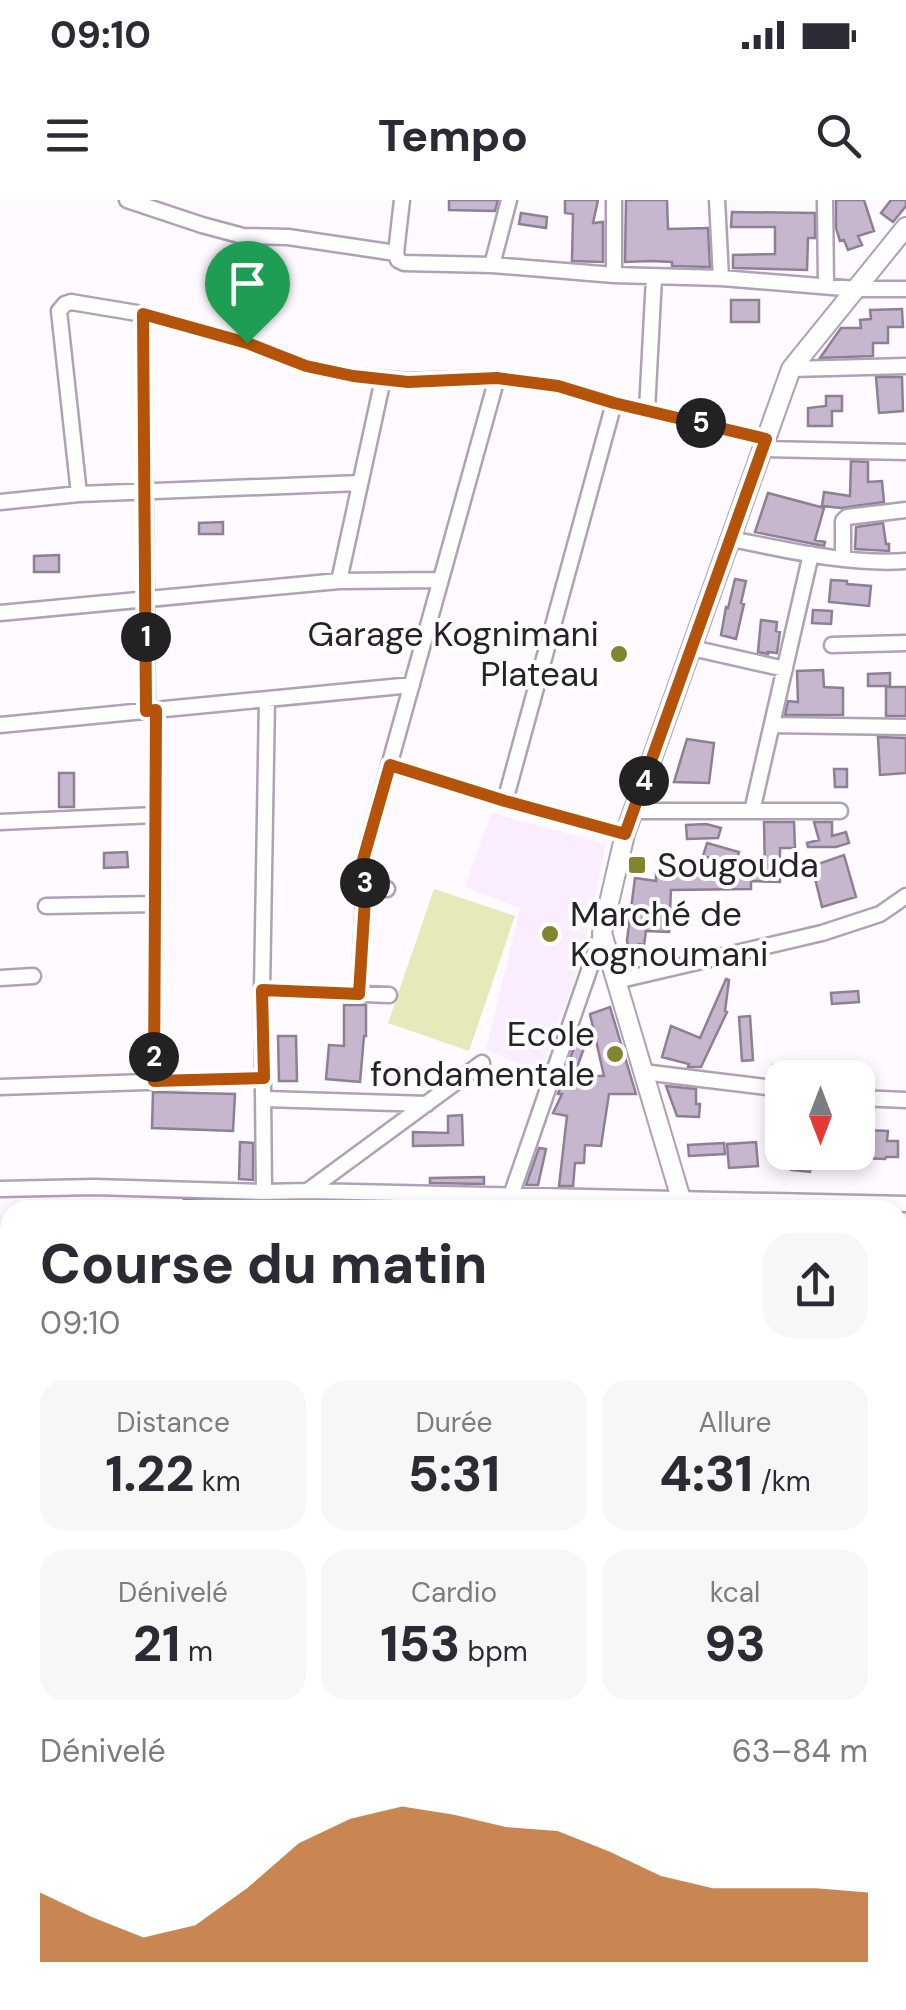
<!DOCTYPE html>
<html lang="fr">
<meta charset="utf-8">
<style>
:root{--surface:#fff;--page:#f7f7f7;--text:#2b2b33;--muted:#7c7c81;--accent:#b45309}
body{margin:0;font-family:"DM Sans",sans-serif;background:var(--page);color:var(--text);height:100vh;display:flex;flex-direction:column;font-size:38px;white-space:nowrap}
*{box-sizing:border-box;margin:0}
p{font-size:32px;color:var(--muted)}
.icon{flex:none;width:55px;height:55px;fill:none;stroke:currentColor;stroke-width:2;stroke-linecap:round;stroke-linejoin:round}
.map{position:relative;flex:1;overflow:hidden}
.panel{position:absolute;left:0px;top:1000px;width:908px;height:810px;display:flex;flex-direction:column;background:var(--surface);border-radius:30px 30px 0 0;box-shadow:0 5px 15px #0003}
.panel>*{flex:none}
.needle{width:65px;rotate:180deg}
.tools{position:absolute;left:765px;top:860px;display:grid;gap:20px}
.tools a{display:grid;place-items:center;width:110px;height:110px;border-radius:20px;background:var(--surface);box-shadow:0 5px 15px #0003;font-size:50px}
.pin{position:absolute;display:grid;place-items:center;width:85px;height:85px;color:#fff;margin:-102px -42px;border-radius:50% 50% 50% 0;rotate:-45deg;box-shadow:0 0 10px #0007}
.pin .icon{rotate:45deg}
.km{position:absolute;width:50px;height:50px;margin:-25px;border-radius:50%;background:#222;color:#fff;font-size:28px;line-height:50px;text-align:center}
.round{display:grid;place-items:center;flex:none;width:105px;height:105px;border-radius:30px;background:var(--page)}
.head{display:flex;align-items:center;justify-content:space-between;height:170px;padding:0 40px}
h1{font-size:55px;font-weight:800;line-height:75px}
.metrics{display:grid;grid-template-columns:repeat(3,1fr);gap:15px;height:170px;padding:10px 40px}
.metrics div{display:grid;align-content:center;border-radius:25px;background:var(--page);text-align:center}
.metrics b{font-size:50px;font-weight:800}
.metrics small{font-size:28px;font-weight:400}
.metrics p{font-size:28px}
.chart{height:280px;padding:20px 40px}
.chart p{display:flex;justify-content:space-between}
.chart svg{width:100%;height:180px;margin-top:10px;fill:var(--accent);opacity:.7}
.status{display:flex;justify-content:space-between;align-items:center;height:70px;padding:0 50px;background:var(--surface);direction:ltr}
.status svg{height:28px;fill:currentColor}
header{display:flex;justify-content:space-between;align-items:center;height:130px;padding:0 40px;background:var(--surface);font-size:45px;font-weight:800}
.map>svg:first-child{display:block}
</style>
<div class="status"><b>09:10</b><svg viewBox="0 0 49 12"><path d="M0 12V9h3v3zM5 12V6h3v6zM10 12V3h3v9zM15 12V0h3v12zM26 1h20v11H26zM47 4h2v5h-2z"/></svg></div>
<header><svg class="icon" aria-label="menu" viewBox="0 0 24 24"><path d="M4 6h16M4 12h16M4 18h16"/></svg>Tempo<svg class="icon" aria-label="search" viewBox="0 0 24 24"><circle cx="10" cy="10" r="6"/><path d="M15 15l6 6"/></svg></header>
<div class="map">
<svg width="906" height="1810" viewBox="0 0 906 1810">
<rect width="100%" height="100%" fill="#fefaff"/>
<path fill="#f9edff" d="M491,613L606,644L581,761L540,872L486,850L520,708L465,687Z"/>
<path fill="#e6eaba" d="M434,689L515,716L469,851L388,823Z"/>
<path fill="#c7b7ce" stroke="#8e7f94" stroke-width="2.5" d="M449,0H498L495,11L449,10Z
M565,0H598L593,23L603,22V62L572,61L573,14L565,13Z
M626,0H667L668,29L708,28L710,67L672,66V62L651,61L625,62Z
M836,0H864L874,31L858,36L862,45L848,50L844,40L840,41L836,28Z
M891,0H906V6L893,22L881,13Z
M732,12L815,13V38H808L807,70L733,68V55L775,54V27H731Z
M521,13L547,17L546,28L519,24Z
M731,100H759V122H731Z
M902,109L903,127H888V143H873V156L820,158L841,128H861L860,120L871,119L870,110Z
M876,177H902L903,211L879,213Z
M826,196H842V211H832V226H808V208L826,206Z
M851,261L868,262V282L882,281L884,302L841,308L822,306L824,292L850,296Z
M768,293L824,308L815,340L825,342L824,346L755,332Z
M223,322V334H199V323Z
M883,323L886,344H889V351L855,349L856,327Z
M59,355V372H34V356Z
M735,379L746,381L741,403L744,404L736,439L721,435L726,407L728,408Z
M831,380L847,381V384L871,386L869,406L829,402Z
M813,410L832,411L831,424L812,423Z
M761,420L777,422L776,431L780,432L777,453L768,452V454L758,452Z
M823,470L824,487L843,488V515H785L788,501L798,502L797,471Z
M890,473V486H868V474Z
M886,487H906V516H886Z
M878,537L906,538V573L880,575Z
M687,539L714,543L709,583L674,582Z
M834,569H847V587H835Z
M59,573H74V607H59Z
M764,622H794L795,648H780V682L751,681V689L671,690L669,732L646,731L644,745L639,744L640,753L629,755L627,740L635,678L656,681V672L673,673V675L748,677V672H765Z
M814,622H832V636L846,632L849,643L836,647H808L807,643L819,640Z
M706,624L721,628L718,638L687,639L686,625Z
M707,643L739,652L735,664L703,656Z
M127,652L128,667L104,668V653Z
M844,655L856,697L822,707L812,666Z
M726,779L729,780L725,811L727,812L701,867H688L689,864L662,857L671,826L700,838Z
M858,791L859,802L832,804L831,793Z
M344,805H366V836H364L360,882L326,879L329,845L344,846Z
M610,807L636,894H609L601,946L585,945L584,963H575L573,986H559L567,916L553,913L562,894H558L575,844L584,848L574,876H604L590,814Z
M750,816L753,860L742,861L739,817Z
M278,836H296L297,881H279Z
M773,865L793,866V878L772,877Z
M666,886L696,889V904H700L699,917L677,916Z
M153,892L235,894L233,931L152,928Z
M462,915L463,945L413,946V932L448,933V916Z
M863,930L888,931L887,941H898V957H886L885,959L863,958Z
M240,942L253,943V980L239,979Z
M756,942L758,966L729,968L727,944Z
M724,943L725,954L689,956L688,945Z
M539,948L546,949L538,985H526Z
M792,952H812L810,972L791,970Z
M484,977V984L430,983V978Z
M184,1000L217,1001L216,1010H183Z"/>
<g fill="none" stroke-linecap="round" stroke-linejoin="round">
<g stroke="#b0a1b7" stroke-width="19">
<path id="minor" d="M127,0L202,25L243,36L288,37L396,53
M402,0L396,53L398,60L404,63L492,65L614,75L721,78L856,89H906
M717,0L721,78
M825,0L826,86
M492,65L509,0
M614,75V0
M143,114L147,511
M791,169L906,166
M647,210L654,77
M763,249L906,252
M79,294L59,111L65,104L71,102L143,114L247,143L306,166L353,176L408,181L497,178L557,186L614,203L766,239
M0,302L79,294L360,283
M731,339C788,350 847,365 906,361
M843,359V321L847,317L906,310
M339,381L383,179
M0,413L339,381L440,380
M832,445L906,443
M692,448L785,469
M0,525L412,485
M772,525L906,527
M389,565L505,601L625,634
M505,601L614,203
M633,611H840
M752,611L811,354
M0,622L155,615
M387,689L357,681L497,178
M46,706L155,704
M0,778L33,776
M616,781L822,733L880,714L906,696
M262,790L389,795
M359,794L365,683
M643,872L782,889
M154,881L156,510
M0,887L264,878
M858,898L906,900
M265,899L427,904
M0,989L94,987L264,992L308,991L906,1004
M309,990L482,863
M264,992L262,790L267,499
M506,1010L602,733
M898,1112H906
M2,1210L0,1316H10
M898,1212L906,1261
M0,1419H10
M898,1420H906
M0,1535H10
M898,1554H906
M0,1639H10
M898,1652L906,1653
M0,1747L10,1748
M898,1769H906
M232,1810L233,1800
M445,1810L446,1800"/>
</g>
<g stroke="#b0a1b7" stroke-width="22">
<path id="tertiary" d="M680,1010L681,999L602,733L625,634L791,169L906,27
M672,1800L674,1810"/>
</g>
<use href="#minor" stroke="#fff" stroke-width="14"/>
<use href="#tertiary" stroke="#fff" stroke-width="18"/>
</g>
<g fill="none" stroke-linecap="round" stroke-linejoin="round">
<g stroke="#fff" stroke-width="20">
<path id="route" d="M143,114L247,143L306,166L353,176L408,182L497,178L558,186L614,203L766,239L625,634L505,601L390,565L357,681L366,683L359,794L262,790L264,878L154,881L156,510L146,511Z"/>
</g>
<use href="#route" stroke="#b45309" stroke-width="12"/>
</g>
<g fill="#82852f" stroke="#fff" stroke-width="4">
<circle cx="619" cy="454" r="10"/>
<rect x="627" y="655" width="20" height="20" rx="5"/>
<circle cx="550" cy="734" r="10"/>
<circle cx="615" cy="854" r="10"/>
</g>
<g text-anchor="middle" stroke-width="8" stroke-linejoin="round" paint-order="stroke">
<g font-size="35" fill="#28212a" stroke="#fff" text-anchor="end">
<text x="599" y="446">Garage Kognimani<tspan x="599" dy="40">Plateau</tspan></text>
<text x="657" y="677" text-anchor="start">Sougouda</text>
<text x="570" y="726" text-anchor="start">Marché de<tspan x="570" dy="40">Kognoumani</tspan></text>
<text x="595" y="846">Ecole<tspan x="595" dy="40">fondamentale</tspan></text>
</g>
</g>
</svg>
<div class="tools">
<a><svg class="needle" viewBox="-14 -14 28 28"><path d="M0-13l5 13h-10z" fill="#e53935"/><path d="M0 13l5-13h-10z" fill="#7c7c81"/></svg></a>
</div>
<div class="pin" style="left:247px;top:143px;background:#1e9e55"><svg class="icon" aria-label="arrive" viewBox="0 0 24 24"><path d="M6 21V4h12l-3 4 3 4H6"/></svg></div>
<b class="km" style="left:146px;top:437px">1</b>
<b class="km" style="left:154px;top:857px">2</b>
<b class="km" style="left:365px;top:683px">3</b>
<b class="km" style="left:644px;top:581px">4</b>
<b class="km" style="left:701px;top:223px">5</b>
<section class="panel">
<div class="head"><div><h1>Course du matin</h1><p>09:10</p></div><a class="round"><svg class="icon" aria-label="share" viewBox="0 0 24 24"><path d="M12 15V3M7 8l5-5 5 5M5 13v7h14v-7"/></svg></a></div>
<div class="metrics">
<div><p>Distance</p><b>1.22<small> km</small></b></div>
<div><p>Durée</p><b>5:31</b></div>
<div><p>Allure</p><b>4:31<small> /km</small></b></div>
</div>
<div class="metrics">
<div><p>Dénivelé</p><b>21<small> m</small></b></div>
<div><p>Cardio</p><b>153<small> bpm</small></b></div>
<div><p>kcal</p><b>93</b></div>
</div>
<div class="chart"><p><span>Dénivelé</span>63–84 m</p>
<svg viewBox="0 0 160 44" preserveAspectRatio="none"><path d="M0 44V27L10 33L20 38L30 35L40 26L50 15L60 9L70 6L80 8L90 11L100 12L110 17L120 23L130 26L140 26L150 26L160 27V44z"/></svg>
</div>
</section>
</div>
